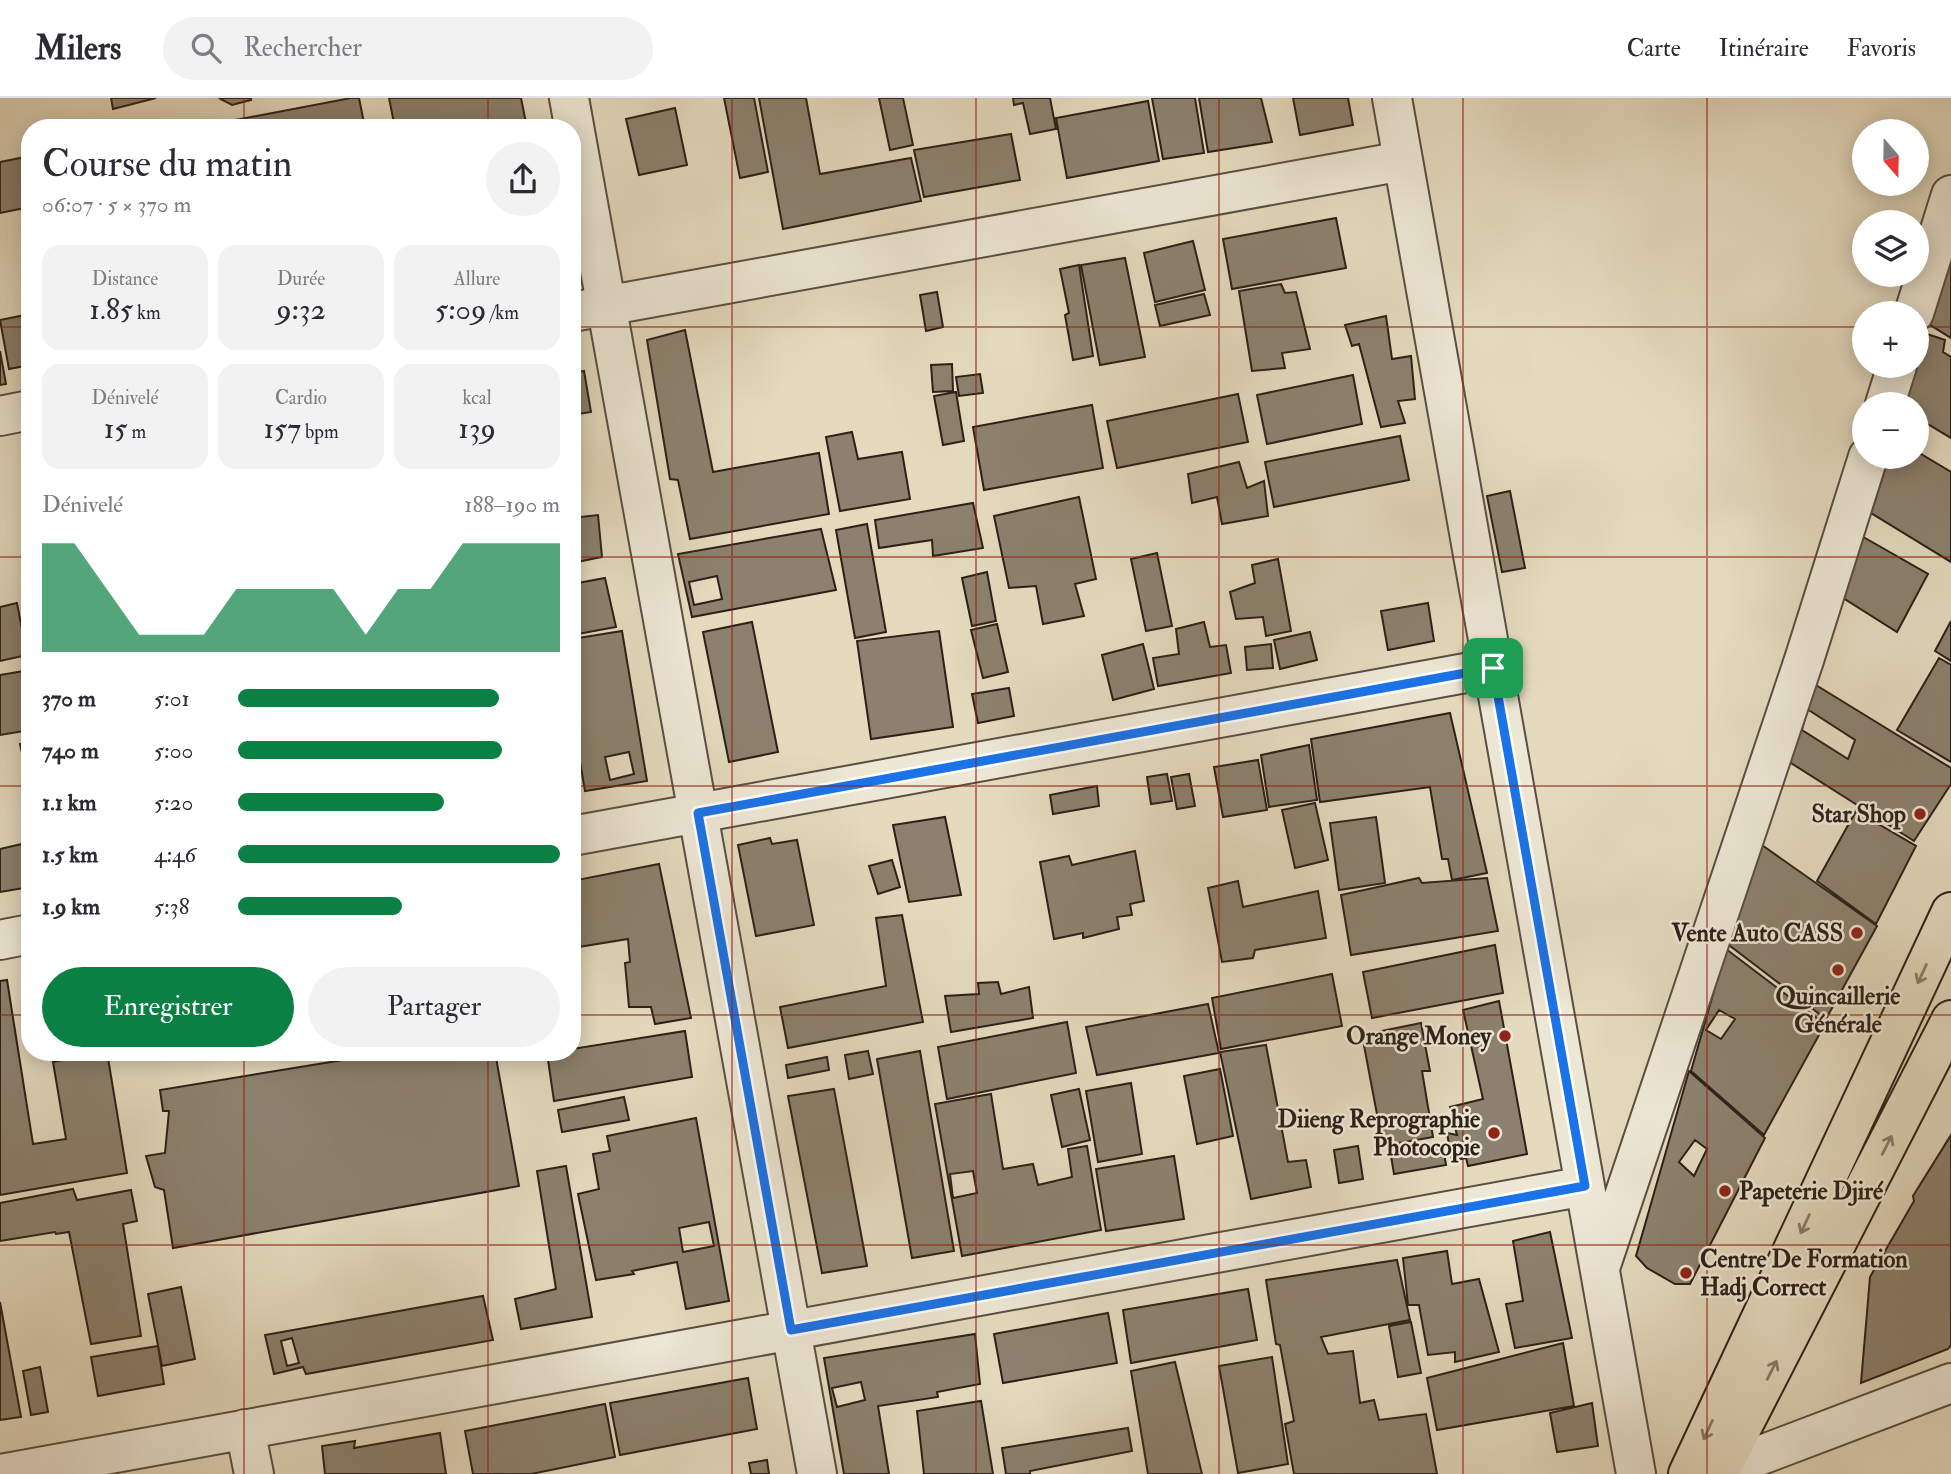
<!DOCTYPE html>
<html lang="fr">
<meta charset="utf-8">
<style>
:root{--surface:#fff;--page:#f2f2f3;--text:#2b2b33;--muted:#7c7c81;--line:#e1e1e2;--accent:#0b8043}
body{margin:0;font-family:"IM FELL Double Pica",serif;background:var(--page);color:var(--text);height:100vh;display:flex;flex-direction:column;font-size:26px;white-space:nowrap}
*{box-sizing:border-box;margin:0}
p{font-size:23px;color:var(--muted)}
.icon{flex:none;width:38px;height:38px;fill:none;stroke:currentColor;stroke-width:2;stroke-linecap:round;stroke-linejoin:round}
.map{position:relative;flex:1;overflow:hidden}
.panel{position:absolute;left:21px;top:21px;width:560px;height:942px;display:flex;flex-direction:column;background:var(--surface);border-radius:28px;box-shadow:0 4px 18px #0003}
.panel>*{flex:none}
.needle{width:46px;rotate:160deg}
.controls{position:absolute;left:1852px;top:21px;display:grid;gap:14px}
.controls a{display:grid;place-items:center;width:77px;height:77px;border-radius:50%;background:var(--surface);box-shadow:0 4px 18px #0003;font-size:35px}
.pin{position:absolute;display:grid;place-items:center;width:60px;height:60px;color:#fff;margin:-30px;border-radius:14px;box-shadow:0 4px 10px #0006}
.round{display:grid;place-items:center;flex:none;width:74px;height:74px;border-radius:37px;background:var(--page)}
.overview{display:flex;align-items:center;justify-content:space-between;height:119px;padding:0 21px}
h1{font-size:38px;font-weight:600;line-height:52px}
.metrics{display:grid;grid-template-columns:repeat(3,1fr);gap:10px;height:119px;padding:7px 21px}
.metrics div{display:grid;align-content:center;border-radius:18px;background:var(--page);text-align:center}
.metrics b{font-size:30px;font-weight:600}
.metrics small{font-size:19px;font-weight:400}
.metrics p{font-size:19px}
.chart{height:196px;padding:14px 21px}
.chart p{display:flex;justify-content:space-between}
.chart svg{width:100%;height:126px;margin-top:7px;fill:var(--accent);opacity:.7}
.action{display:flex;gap:14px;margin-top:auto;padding:14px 21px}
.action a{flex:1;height:80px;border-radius:42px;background:var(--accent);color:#fff;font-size:28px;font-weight:600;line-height:80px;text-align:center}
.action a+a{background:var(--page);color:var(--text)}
ul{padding:0 21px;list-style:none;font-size:23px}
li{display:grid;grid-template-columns:112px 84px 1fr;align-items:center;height:52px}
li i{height:18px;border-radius:9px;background:var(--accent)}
header{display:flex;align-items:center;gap:42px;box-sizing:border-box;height:98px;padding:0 35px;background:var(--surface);border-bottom:2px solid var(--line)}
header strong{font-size:33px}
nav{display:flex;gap:38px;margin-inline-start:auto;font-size:24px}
.search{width:490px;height:63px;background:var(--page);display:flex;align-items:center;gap:18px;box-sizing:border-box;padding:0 24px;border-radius:38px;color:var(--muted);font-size:26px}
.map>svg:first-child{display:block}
</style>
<header>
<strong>Milers</strong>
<div class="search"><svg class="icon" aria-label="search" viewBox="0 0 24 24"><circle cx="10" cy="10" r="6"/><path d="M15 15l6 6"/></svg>Rechercher</div>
<nav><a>Carte</a><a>Itinéraire</a><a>Favoris</a></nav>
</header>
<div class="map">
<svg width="1951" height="1376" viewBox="0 0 1951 1376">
<rect width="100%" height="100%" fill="#e4dabe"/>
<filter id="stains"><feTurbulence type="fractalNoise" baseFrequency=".00286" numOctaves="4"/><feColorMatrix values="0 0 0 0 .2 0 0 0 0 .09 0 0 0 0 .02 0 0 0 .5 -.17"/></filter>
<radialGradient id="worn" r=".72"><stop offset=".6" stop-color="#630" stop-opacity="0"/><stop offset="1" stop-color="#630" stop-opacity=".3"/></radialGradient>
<path fill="#8c816e" stroke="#2c2018" stroke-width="2" fill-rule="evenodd" d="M111,0H156L113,11Z
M219,0H251V2L232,7Z
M351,0H359L365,30H236L235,22Z
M389,0H521L527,30H395Z
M724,0H754L768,74L740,80Z
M759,0H806L820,76L911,60L921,103L783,131Z
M879,0H903L913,47L890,52Z
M1013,0H1050L1056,31L1030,36L1023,5L1014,7Z
M1152,0H1195L1204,55L1163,61Z
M1199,0H1261L1272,44L1208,54Z
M1293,0H1348L1353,27L1300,37Z
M1148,3L1159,63L1067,80L1056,20Z
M675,10L687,67L639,77L626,21Z
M1011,36L1020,82L924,99L914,52Z
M30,58V109L0,115V64Z
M1336,120L1346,170L1232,191L1223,141Z
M1951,127V240L1919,220Z
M1193,143L1205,192L1155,204L1144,155Z
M1125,160L1145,259L1100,267L1081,167Z
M1079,167L1093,258L1073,262L1065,217L1069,215L1060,171Z
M1281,186L1285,195L1296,194L1310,251L1282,255L1285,270L1252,273L1239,193Z
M937,194L943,229L926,233L920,197Z
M1204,196L1210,217L1160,228L1155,207Z
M30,216V267L9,271L0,222Z
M1386,218L1392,261L1411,258L1415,301L1398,303L1405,325L1381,329L1359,246L1352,248L1345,227Z
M685,232L713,374L819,355L829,416L690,441L678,382L670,381L647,242Z
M1921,234L1945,242L1943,254L1951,259V340L1916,319V306H1903L1913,268H1916V252Z
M0,253L6,286L0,287Z
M952,266L953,293L933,294L931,267Z
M584,273L591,314L572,317V275Z
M980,276L983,295L959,298L956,279Z
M1353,277L1362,326L1267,346L1257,297Z
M956,294L964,343L943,347L934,298Z
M1238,296L1248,344L1117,370L1107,323Z
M1092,307L1103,370L984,392L973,329Z
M852,334L858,361L902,354L910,401L840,413L826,339Z
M1400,338L1409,382L1274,409L1265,364Z
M1916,353L1951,374V464L1871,415L1889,359H1916Z
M1239,364L1247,390L1264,383L1268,418L1222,426L1217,399L1192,405L1188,376Z
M1510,393L1525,470L1502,474L1487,398Z
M1079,399L1096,481L1075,486L1084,518L1043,526L1036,488L1009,490L994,418Z
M973,405L983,450L933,458L932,442L879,450L875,422Z
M598,417L602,459L572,465V420Z
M867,426L886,534L855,540L836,432Z
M821,431L836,492L692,519L678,456ZM717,478L722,501L694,507L689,484Z
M1858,436L1928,476L1897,534L1840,498Z
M1157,455L1172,528L1146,533L1131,461Z
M1278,461L1291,533L1266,538L1263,519L1236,521L1230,494L1255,485L1252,467Z
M987,474L996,523L972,528L962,480Z
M605,480L616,529L572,537V486Z
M17,505L27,557L0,563V509Z
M1428,505L1434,543L1388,552L1381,513Z
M1951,523V563L1935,553Z
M752,524L778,654L729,664L703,534Z
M1204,524L1210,549L1226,547L1231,575L1158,588L1153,560L1179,556L1176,531Z
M997,526L1008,574L983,580L971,532Z
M622,533L647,683L585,693L579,658L573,659L572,654V541ZM629,654L634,676L610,682L605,659Z
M939,533L953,629L871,641L857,543Z
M1310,534L1317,562L1280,571L1274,542Z
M1143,546L1154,591L1113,602L1102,557Z
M1271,546L1273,570L1247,572L1245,549Z
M1939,560L1951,567V664L1897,632Z
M30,572V632L0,637V577Z
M1811,584L1951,670V686L1914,743L1783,660ZM1807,611L1855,642L1848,661L1802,632Z
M1009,590L1014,618L978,625L972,596Z
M1450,615L1487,775L1452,782L1448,761H1442L1430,689L1320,704L1311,641Z
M30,644V690L20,646Z
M1309,647L1317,702L1269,709L1261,657Z
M1258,662L1267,712L1223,719L1214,669Z
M1167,676L1172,703L1151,706L1147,679Z
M1189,676L1195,708L1177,711L1171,679Z
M1097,688L1099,708L1053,716L1050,697Z
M1315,705L1328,762L1295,770L1282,712Z
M1856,713L1916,748L1876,826L1817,783Z
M945,719L961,797L909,804L893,727Z
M1376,719L1385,785L1339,792L1330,725Z
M770,740L772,746L797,742L814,827L756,838L738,747Z
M26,745L30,758V789L0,794V751Z
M1759,745L1877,828L1826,921L1729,847Z
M1135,753L1144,803L1130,806L1132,817L1117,819L1119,831L1083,840V835L1054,841L1040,764L1069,758L1072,767Z
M892,762L900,789L878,796L869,768Z
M659,766L691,920L655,926L651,909H629L625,865L630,864L628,841L572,850V783Z
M1419,780L1422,785L1487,780L1498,833L1351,857L1341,797Z
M1238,783L1243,809L1318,793L1326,840L1255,852L1253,860L1222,864L1208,790Z
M902,817L923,924L788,950L780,909L886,888L876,820Z
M1495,847L1503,895L1372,920L1363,874Z
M1726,851L1825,926L1764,1037L1691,973ZM1719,912L1735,921L1721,941L1706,932Z
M1332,876L1342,928L1221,951L1212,900Z
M7,882L33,1046L66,1041L53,964L83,958L82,954H107L127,1075L0,1097V883Z
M998,884L1001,896L1029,889L1033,920L951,934L945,898L979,896L978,885Z
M1499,903L1527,1056L1468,1068L1466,1060L1452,1063L1447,1035L1457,1037L1450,1009L1483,1001L1463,912Z
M1208,906L1219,955L1097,977L1086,929Z
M1067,924L1076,975L947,1001L938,949Z
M1421,925L1430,973H1422L1433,1039L1383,1048L1362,937Z
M685,933L692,979L554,1003L547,955L572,954V951Z
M1266,947L1288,1064L1306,1062L1311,1089L1251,1101L1220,954Z
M868,953L873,976L849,981L845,957Z
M920,953L954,1153L912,1160L877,961Z
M392,954H495L519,1088L173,1150L164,1092L155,1089L146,1058L165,1055L169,1013H163L160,992Z
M827,959L829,972L788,980L786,967Z
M1220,971L1233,1038L1197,1046L1184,978Z
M1689,973L1765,1040L1690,1186H1675L1647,1170L1636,1158ZM1695,1042L1707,1051L1694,1078L1679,1064Z
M1131,985L1142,1056L1098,1064L1086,993Z
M834,991L867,1168L822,1175L788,998Z
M1079,991L1090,1042L1062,1049L1051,997Z
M991,996L1003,1071L1033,1066L1038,1087L1072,1079L1068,1051L1087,1048L1101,1132L962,1158L935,1006ZM973,1073L977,1095L953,1100L950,1076Z
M624,999L629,1022L562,1034L558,1012Z
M696,1020L729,1203L686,1211L677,1164L632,1173L634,1176L596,1182L578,1096L599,1091L593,1056L610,1053L607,1038ZM709,1124L714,1148L683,1154L679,1130Z
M1951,1037V1247L1948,1251L1861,1285L1870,1179L1914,1103L1913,1098Z
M1358,1048L1363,1081L1339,1085L1334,1052Z
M1443,1049L1446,1067L1394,1076L1391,1058Z
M1174,1058L1184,1121L1106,1133L1096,1071Z
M566,1068L592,1219L521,1231L515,1201L556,1191L537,1073Z
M73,1091L77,1102L131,1092L137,1123L123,1126L141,1238L91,1246L69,1134L56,1136L55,1134L0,1143V1105Z
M1550,1134L1572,1240L1515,1250L1506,1206L1523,1203L1513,1143Z
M1447,1153L1452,1186L1479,1181L1499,1254L1455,1264V1254L1428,1257L1419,1207H1408L1403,1160Z
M1397,1162L1410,1222L1321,1239L1328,1256L1353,1253L1360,1305L1374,1302L1379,1322L1426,1316L1437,1376H1294L1285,1326L1294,1323L1280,1247L1276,1246L1266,1182Z
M181,1189L195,1261L162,1268L148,1196Z
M1248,1191L1257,1242L1131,1265L1123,1212Z
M483,1198L493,1242L306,1276L303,1269L274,1276L265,1237ZM292,1240L299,1265L287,1268L281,1243Z
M0,1204L21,1319L0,1322Z
M1108,1215L1117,1265L1003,1285L994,1236Z
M1411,1224L1421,1275L1398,1279L1389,1228Z
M975,1236L980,1286L937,1294L938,1299L878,1308L889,1376H844L824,1260ZM861,1284L865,1302L837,1309L832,1290Z
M1563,1245L1574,1308L1437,1332L1427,1280Z
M158,1248L164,1286L98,1298L91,1259Z
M1272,1259L1288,1366L1238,1375L1219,1268Z
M1175,1264L1202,1376H1148L1131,1273Z
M40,1269L48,1314L31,1317L23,1273Z
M748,1280L757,1331L620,1357L610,1305Z
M981,1303L993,1376H924L917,1313Z
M1592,1305L1598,1348L1557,1354L1550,1315Z
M605,1306L615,1359L531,1376H473L465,1333Z
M1128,1330L1132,1353L1030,1373V1376H1006L1002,1350Z
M440,1335L446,1376H325L322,1348L355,1343L354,1350Z
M767,1362L769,1376H751L749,1365Z"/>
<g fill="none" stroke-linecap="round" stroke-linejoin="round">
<g stroke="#5a4e42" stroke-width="42">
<path id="minor" d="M569,0L817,1376
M1392,0L1636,1376
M572,214L1403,63
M1914,215L1951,97
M1885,306L1897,268
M0,318L30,312
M572,738L1493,570
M0,842L30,836
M1601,1167L1804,562L1868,359
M245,1331L254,1376
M0,1376L1585,1088
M1702,1376L1719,1373L1951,1285"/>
</g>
<g stroke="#2c2018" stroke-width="42">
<path id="primary" d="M1688,1376L1951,814
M1718,1376L1951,922"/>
</g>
<use href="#minor" stroke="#ede7d5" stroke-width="38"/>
<use href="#primary" stroke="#e4dabe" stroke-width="38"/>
</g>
<defs><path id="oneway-shaft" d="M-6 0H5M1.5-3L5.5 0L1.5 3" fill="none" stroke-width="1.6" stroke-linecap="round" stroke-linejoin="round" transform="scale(1.75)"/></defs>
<g stroke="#887d6b">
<use href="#oneway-shaft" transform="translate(1922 876) rotate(115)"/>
<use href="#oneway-shaft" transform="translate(1887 1047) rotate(-63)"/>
<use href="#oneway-shaft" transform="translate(1805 1126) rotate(115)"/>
<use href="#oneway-shaft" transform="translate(1772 1272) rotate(-63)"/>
<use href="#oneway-shaft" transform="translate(1708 1332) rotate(115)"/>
</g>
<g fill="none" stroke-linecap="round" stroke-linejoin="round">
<g stroke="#fff" stroke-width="14">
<path id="route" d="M1493,570L1585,1088L791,1232L698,715Z"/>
</g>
<use href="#route" stroke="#1a73e8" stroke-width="9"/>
</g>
<path fill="none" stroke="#8f2418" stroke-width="2" stroke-opacity="0.55" d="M244,0V30M488,0V30M732,0V1376M976,0V1376M1219,0V1376M1463,0V1376M1707,0V1376M0,229H30M572,229H1864M1916,229H1951M0,459H30M572,459H1951M0,688H30M572,688H1951M0,917H30M572,917H1951M244,954V1376M488,954V1376M0,1147H1951"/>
<g fill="#8f2418" stroke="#ede7d5" stroke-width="2.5">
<circle cx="1920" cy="716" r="7"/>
<circle cx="1857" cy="835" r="7"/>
<circle cx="1838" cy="872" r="7"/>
<circle cx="1505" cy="938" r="7"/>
<circle cx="1494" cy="1035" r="7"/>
<circle cx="1725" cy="1093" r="7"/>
<circle cx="1686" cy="1175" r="7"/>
</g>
<g text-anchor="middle" stroke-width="5" stroke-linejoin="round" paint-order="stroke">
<g font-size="24" font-weight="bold" fill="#2c2018" stroke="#ede7d5" text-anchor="end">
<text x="1906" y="724">Star Shop</text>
<text x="1843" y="843">Vente Auto CASS</text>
<text x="1838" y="906" text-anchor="middle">Quincaillerie<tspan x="1838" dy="28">Générale</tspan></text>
<text x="1491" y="946">Orange Money</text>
<text x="1480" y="1029">Diieng Reprographie<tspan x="1480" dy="28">Photocopie</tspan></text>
<text x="1739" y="1101" text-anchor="start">Papeterie Djiré</text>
<text x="1700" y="1169" text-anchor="start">Centre De Formation<tspan x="1700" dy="28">Hadj Correct</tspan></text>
</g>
</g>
<rect width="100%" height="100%" filter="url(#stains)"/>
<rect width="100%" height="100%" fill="url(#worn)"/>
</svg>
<div class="controls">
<a><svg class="needle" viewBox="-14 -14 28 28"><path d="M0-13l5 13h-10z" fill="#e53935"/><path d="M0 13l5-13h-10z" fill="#7c7c81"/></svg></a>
<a><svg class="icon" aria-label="layers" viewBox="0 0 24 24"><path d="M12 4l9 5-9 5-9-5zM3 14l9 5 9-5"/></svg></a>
<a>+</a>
<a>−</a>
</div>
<div class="pin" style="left:1493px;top:570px;background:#1e9e55"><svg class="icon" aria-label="arrive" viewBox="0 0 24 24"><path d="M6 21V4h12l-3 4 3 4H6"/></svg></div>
<section class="panel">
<div class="overview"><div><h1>Course du matin</h1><p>06:07 · 5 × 370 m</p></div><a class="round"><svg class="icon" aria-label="share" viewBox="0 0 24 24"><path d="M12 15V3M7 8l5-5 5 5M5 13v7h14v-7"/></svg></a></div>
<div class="metrics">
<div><p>Distance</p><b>1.85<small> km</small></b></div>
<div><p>Durée</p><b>9:32</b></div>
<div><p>Allure</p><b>5:09<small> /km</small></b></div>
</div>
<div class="metrics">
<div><p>Dénivelé</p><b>15<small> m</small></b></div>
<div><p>Cardio</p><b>157<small> bpm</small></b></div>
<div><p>kcal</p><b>139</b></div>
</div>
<div class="chart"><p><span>Dénivelé</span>188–190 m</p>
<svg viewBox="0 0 160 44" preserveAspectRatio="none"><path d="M0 44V6L10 6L20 22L30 38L40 38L50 38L60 22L70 22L80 22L90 22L100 38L110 22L120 22L130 6L140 6L150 6L160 6V44z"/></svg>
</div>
<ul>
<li><b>370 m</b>5:01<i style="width:81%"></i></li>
<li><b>740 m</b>5:00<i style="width:82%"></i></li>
<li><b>1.1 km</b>5:20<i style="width:64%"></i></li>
<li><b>1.5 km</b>4:46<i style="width:100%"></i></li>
<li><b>1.9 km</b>5:38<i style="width:51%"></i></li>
</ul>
<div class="action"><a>Enregistrer</a><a>Partager</a></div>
</section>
</div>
